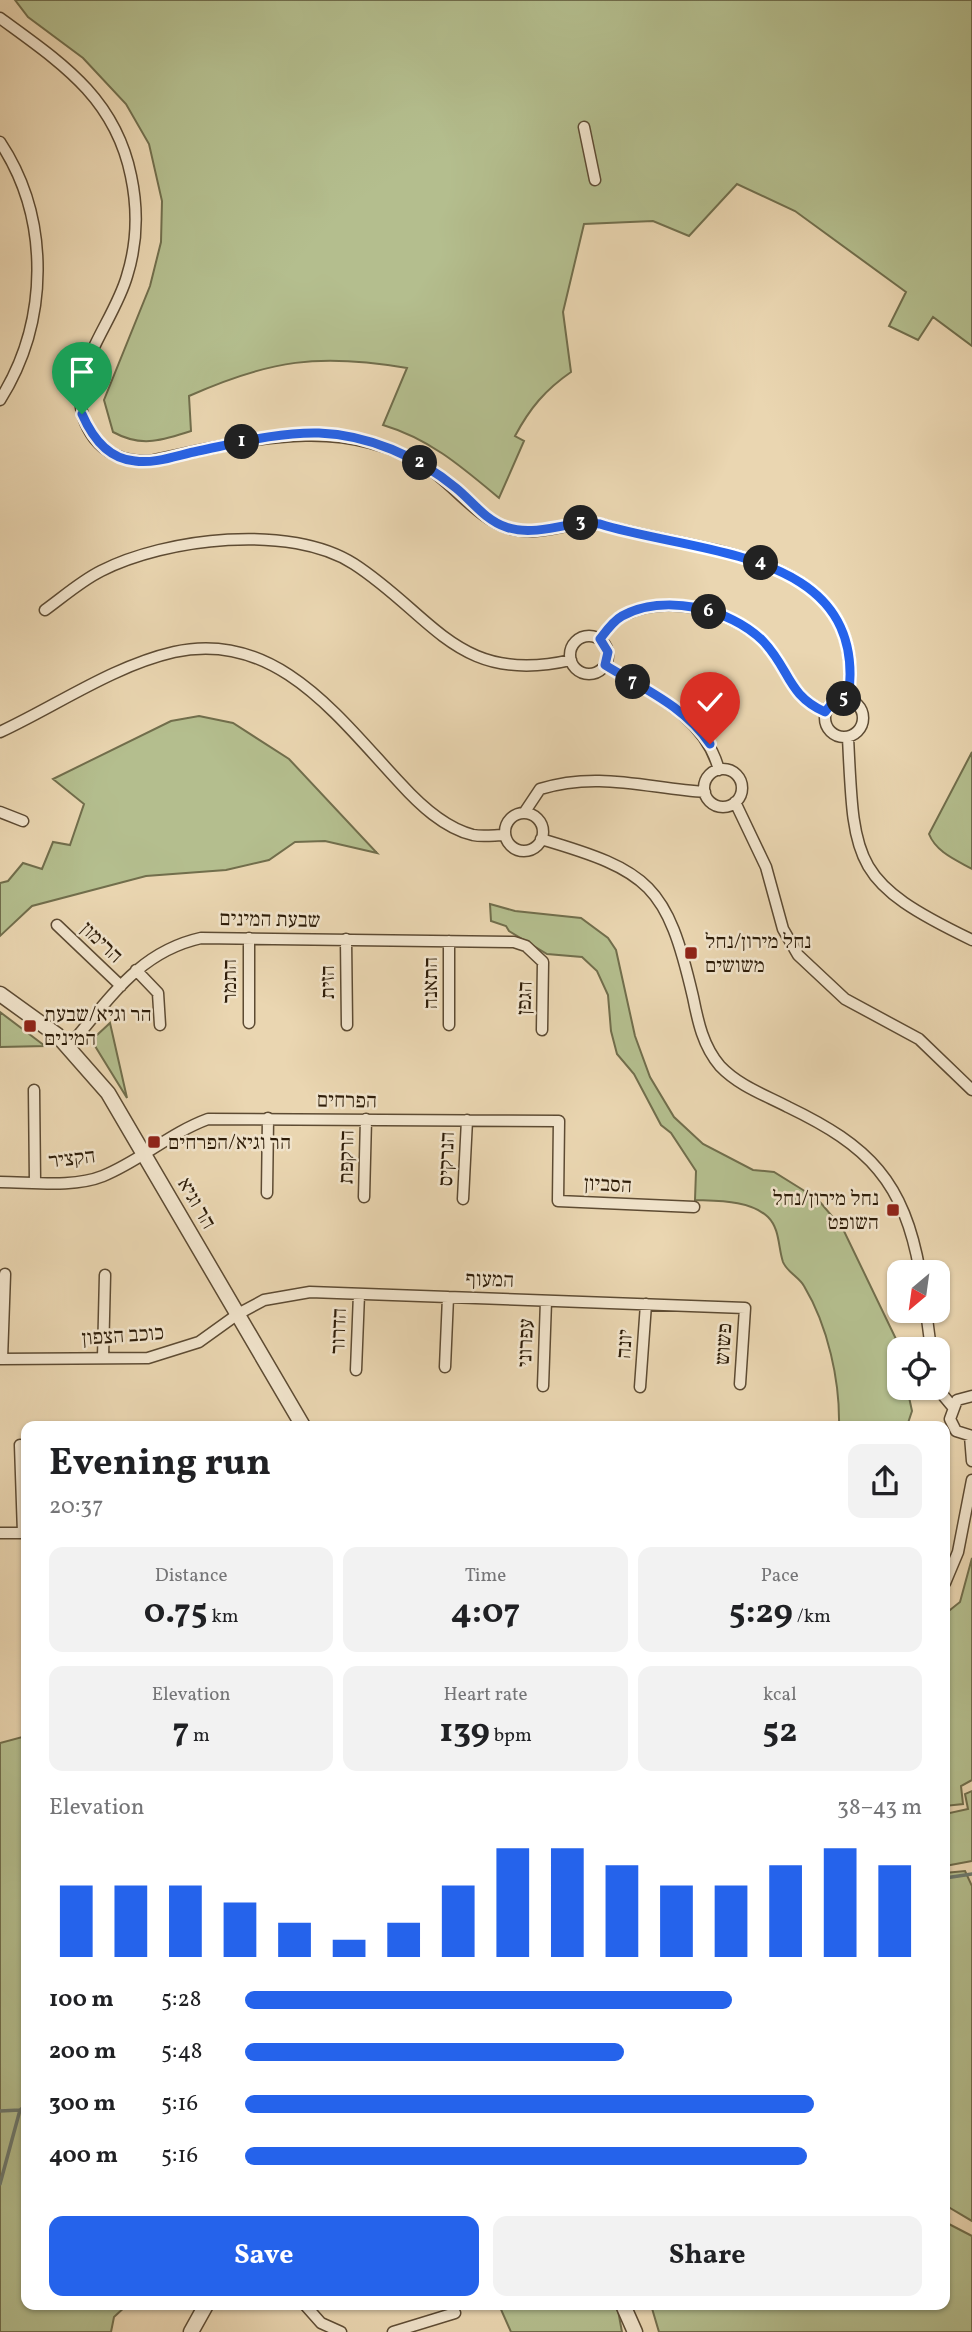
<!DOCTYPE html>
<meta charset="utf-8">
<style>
:root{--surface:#fff;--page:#f2f2f2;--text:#202124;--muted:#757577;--accent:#2563eb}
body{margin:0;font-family:Vollkorn,"Frank Ruhl Libre",serif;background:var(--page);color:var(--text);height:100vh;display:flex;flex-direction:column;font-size:26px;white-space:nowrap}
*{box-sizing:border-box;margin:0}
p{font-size:23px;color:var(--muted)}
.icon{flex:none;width:38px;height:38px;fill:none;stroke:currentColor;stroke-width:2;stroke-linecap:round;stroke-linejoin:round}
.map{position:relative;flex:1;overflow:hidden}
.details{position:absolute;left:21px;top:1421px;width:929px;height:889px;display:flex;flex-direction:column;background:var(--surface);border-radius:14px;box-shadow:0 2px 5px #0004}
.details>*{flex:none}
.needle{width:46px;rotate:209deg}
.fabs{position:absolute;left:887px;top:1260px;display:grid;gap:14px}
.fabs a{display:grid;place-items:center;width:63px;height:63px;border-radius:14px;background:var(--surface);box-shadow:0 2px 5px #0004;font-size:35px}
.pin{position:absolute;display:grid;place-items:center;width:60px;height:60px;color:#fff;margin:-72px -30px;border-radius:50% 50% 50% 0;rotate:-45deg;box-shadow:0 0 7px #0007}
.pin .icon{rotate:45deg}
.km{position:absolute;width:35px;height:35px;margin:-18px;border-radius:50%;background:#222;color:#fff;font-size:19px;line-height:35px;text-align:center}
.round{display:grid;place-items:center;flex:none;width:74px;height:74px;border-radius:14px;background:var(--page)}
.head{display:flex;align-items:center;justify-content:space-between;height:119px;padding:0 28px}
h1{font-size:38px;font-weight:700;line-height:52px}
.metrics{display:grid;grid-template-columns:repeat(3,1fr);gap:10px;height:119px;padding:7px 28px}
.metrics div{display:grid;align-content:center;border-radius:14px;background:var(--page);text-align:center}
.metrics b{font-size:35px;font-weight:700}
.metrics small{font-size:19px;font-weight:400}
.metrics p{font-size:19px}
.chart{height:196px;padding:14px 28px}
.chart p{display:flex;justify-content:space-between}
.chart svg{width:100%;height:126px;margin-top:7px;stroke:var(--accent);stroke-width:6}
.cta{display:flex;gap:14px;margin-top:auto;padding:14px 28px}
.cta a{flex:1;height:80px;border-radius:14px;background:var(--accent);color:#fff;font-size:28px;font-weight:700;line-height:80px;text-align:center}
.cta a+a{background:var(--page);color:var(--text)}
ul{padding:0 28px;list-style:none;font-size:23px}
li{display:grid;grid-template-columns:112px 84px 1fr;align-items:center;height:52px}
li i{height:18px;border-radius:9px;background:var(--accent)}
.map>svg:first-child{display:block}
</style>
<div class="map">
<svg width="972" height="2332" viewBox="0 0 972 2332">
<rect width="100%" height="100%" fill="#ead6b1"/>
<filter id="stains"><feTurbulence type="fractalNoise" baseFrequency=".00286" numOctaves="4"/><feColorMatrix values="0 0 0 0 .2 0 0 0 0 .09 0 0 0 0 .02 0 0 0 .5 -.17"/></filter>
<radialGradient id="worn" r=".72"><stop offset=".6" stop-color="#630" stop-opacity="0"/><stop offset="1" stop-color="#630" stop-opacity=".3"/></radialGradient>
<path fill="#b4be8e" stroke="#716e4c" stroke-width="2" d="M15,0H972V346L933,317L918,340L889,326L906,292L795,211L737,184L689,236L653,221L584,224L563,312L571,372C545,390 530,408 515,436L524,441L499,498C462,467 430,439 383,425L407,368C319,353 270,360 189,396L191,431C162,440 142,448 113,432L104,400L150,286L161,242L162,201L149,144L126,104L83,58L28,17Z
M199,716L233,723L289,759L377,853L325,841L295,842L269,860L226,870L146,876L32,906L0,936V883L8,881L23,863L42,869L53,842L70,845L84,804L53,779L171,721Z
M972,752V869C956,860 936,852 929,834Z
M490,904L515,911L581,918L608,938L616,950L635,1036L650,1077L674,1117L703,1144L753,1170L774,1172L803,1190L820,1202L843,1229L896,1339L900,1388H907L912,1411L907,1426H839C840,1381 828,1326 804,1286C799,1277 787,1272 783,1262C778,1247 780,1229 768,1217C750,1200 718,1201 695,1200L696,1171L671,1133L661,1125L634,1074L617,1054L611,1031L608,995L597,971L582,957L547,954L509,931L506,926L491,921Z
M0,1012L45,1046L0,1047Z
M110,1023L127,1098L95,1046L96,1036Z
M972,1558V1780L961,1786L963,1804L945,1806V1614L960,1602Z
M26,1736V2305H127L114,2317L111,2332H0V1743Z
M972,1791V1861L945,1866V1814L968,1809L965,1794Z
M965,1871L972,1886V2221L945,2205V1873Z
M945,2222L972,2236V2332H659L651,2305H945Z
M499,2305H617L622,2332H511Z"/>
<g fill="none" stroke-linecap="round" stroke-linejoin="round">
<path stroke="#6e7a6f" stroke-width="3.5" d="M945,1878L972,1874
M0,2111L20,2110
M0,2184L20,2110L26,2105"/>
<g stroke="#5d4b33" stroke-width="13">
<path id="minor" d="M0,18C60,62 115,97 131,176C138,209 137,244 127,276C112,329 54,383 94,438C108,456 129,462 150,461C243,442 338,412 425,466C454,484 478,520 511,529C541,537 570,520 600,524C699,554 871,549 848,700
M584,127L595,180
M0,142C51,219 49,322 0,400
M45,610C63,597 81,581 101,571C166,538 290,523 354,564C434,616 458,686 571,660
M570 655a19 19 0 1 1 38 0a19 19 0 1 1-38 0Z
M600,639C606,631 613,621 622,616C664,594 730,608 763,641C790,669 787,695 826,712
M605,665C650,693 704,714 719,770
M825 718a19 19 0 1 1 38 0a19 19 0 1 1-38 0Z
M0,732C56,706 113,666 174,652C276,629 339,718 400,783C419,804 444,828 473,835C483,837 495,835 505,835
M848,737C854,864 852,882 972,940
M704 788a19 19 0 1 1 38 0a19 19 0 1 1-38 0Z
M735,802L766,867L783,929L798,955L845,999L919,1039L972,1090
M0,812L23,821
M524,813L540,789C597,771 647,788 705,792
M505 832a19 19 0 1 1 38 0a19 19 0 1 1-38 0Z
M541,839C650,871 667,885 693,997C698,1022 703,1046 720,1066C739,1086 765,1095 788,1107C869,1146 904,1181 920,1272
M57,925L121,986
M346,939L347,1025
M136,970L158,993L160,1025
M249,1023V938
M449,1025V941
M69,1046C109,1000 138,952 201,938L514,942L526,946L543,962L542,1030
M34,1090L35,1182
M0,1182C32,1182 73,1188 103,1176C140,1161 170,1133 208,1119L559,1121L558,1201L694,1207
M267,1193L268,1118
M364,1197L366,1119
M463,1199L467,1120
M926,1311L931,1349
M103,1358L105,1275
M0,1359L148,1358L199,1342L238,1314L264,1300L310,1292L745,1308L740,1384
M2,1359L5,1274
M445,1367L448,1297
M356,1370L359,1294
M543,1386L546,1301
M640,1387L646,1304
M937,1388L952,1406
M972,1396L957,1400L950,1419L956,1431L972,1436
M970,1436L972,1461
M20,1445L23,1533
M0,1533H26
M945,1583L958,1552L972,1480
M305,2305L321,2323L341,2332
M393,2332L455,2313"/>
</g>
<g stroke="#5d4b33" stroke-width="17">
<path id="tertiary" d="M0,994L57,1035L108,1093L303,1426
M623,2305L635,2332
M191,2332L206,2305"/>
</g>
<use href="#minor" stroke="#f1e4cc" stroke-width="10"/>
<use href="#tertiary" stroke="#f1e4cc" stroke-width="14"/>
</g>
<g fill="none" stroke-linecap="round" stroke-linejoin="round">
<g stroke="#fff" stroke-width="14">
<path id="route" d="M82,414C92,437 108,459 135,461C155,464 178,455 198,451C237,443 279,432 319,433C369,435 417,456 456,488C472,501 485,520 506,527C537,538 569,519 600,524C699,555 871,549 848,700L833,702L825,712C787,695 790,669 763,641C730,608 664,593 622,616C613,621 606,631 600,639L608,652L605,665C642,688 685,706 710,744"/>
</g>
<use href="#route" stroke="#2563eb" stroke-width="9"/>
</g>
<g fill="#8f2418" stroke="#f1e4cc" stroke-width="2.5">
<rect x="684" y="946" width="14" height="14" rx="3.5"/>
<rect x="23" y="1019" width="14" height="14" rx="3.5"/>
<rect x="147" y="1135" width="14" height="14" rx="3.5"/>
<rect x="886" y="1203" width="14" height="14" rx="3.5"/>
</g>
<g text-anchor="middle" stroke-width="5" stroke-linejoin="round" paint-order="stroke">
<g font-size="21" fill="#2e1d09" stroke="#f1e4cc">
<text transform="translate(270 919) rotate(1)" y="7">שבעת המינים</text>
<text transform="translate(102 942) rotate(44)" y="7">הרימון</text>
<text transform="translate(229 981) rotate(-90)" y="7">התמר</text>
<text transform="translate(327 982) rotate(-90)" y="7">הזית</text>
<text transform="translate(430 983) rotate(-90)" y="7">התאנה</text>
<text transform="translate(524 998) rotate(-88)" y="7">הגפן</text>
<text transform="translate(347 1100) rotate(1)" y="7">הפרחים</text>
<text transform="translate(346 1157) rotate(-89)" y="7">הרקפת</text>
<text transform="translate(72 1158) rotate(-7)" y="7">הקציר</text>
<text transform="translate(446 1159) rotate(-88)" y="7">הנרקיס</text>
<text transform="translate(608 1184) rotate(3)" y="7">הסביון</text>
<text transform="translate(197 1203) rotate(60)" y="7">הר וגיא</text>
<text transform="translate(490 1279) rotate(2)" y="7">המעוף</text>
<text transform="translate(338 1331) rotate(-88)" y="7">הדרור</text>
<text transform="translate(123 1335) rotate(-4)" y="7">כוכב הצפון</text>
<text transform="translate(525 1343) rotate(-88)" y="7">עפרוני</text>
<text transform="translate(624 1344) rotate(-86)" y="7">יונה</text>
<text transform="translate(723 1344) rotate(-86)" y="7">פשוש</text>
</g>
<g font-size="21" fill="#2e1d09" stroke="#f1e4cc" text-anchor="start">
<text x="705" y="948">נחל מירון/נחל<tspan x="705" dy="24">משושים</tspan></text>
<text x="44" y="1021">הר וגיא/שבעת<tspan x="44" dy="24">המינים</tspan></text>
<text x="168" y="1149">הר וגיא/הפרחים</text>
<text x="879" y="1205" text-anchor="end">נחל מירון/נחל<tspan x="879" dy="24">השופט</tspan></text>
</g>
</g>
<rect width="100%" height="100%" filter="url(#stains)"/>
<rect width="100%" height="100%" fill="url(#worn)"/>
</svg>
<div class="fabs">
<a><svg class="needle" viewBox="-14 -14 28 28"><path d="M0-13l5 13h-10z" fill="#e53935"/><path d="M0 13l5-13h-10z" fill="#757577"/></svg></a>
<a><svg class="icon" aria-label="locate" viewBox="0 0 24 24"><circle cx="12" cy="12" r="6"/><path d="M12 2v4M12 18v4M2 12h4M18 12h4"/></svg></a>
</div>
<div class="pin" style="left:82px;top:414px;background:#1e9e55"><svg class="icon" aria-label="arrive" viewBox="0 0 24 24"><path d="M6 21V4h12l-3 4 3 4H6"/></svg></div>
<div class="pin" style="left:710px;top:744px;background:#d93025"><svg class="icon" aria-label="check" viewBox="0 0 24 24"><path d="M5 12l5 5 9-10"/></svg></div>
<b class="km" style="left:242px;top:442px">1</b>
<b class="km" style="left:420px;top:463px">2</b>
<b class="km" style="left:581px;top:523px">3</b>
<b class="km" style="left:761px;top:563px">4</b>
<b class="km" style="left:844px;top:699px">5</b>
<b class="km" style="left:709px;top:612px">6</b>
<b class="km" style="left:633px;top:682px">7</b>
<section class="details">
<div class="head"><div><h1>Evening run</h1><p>20:37</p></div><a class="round"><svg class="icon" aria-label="share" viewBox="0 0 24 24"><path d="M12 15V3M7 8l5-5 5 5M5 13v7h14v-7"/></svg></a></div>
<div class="metrics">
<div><p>Distance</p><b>0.75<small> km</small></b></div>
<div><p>Time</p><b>4:07</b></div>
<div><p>Pace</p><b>5:29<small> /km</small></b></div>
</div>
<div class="metrics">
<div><p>Elevation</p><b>7<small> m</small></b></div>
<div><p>Heart rate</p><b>139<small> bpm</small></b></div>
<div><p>kcal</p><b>52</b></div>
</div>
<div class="chart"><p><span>Elevation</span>38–43 m</p>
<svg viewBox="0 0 160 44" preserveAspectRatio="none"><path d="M5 44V19M15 44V19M25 44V19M35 44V25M45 44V32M55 44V38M65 44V32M75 44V19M85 44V6M95 44V6M105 44V12M115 44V19M125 44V19M135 44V12M145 44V6M155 44V12"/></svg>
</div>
<ul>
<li><b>100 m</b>5:28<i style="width:72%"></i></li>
<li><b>200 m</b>5:48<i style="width:56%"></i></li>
<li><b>300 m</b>5:16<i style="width:84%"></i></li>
<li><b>400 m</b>5:16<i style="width:83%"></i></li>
</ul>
<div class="cta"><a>Save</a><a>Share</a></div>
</section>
</div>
